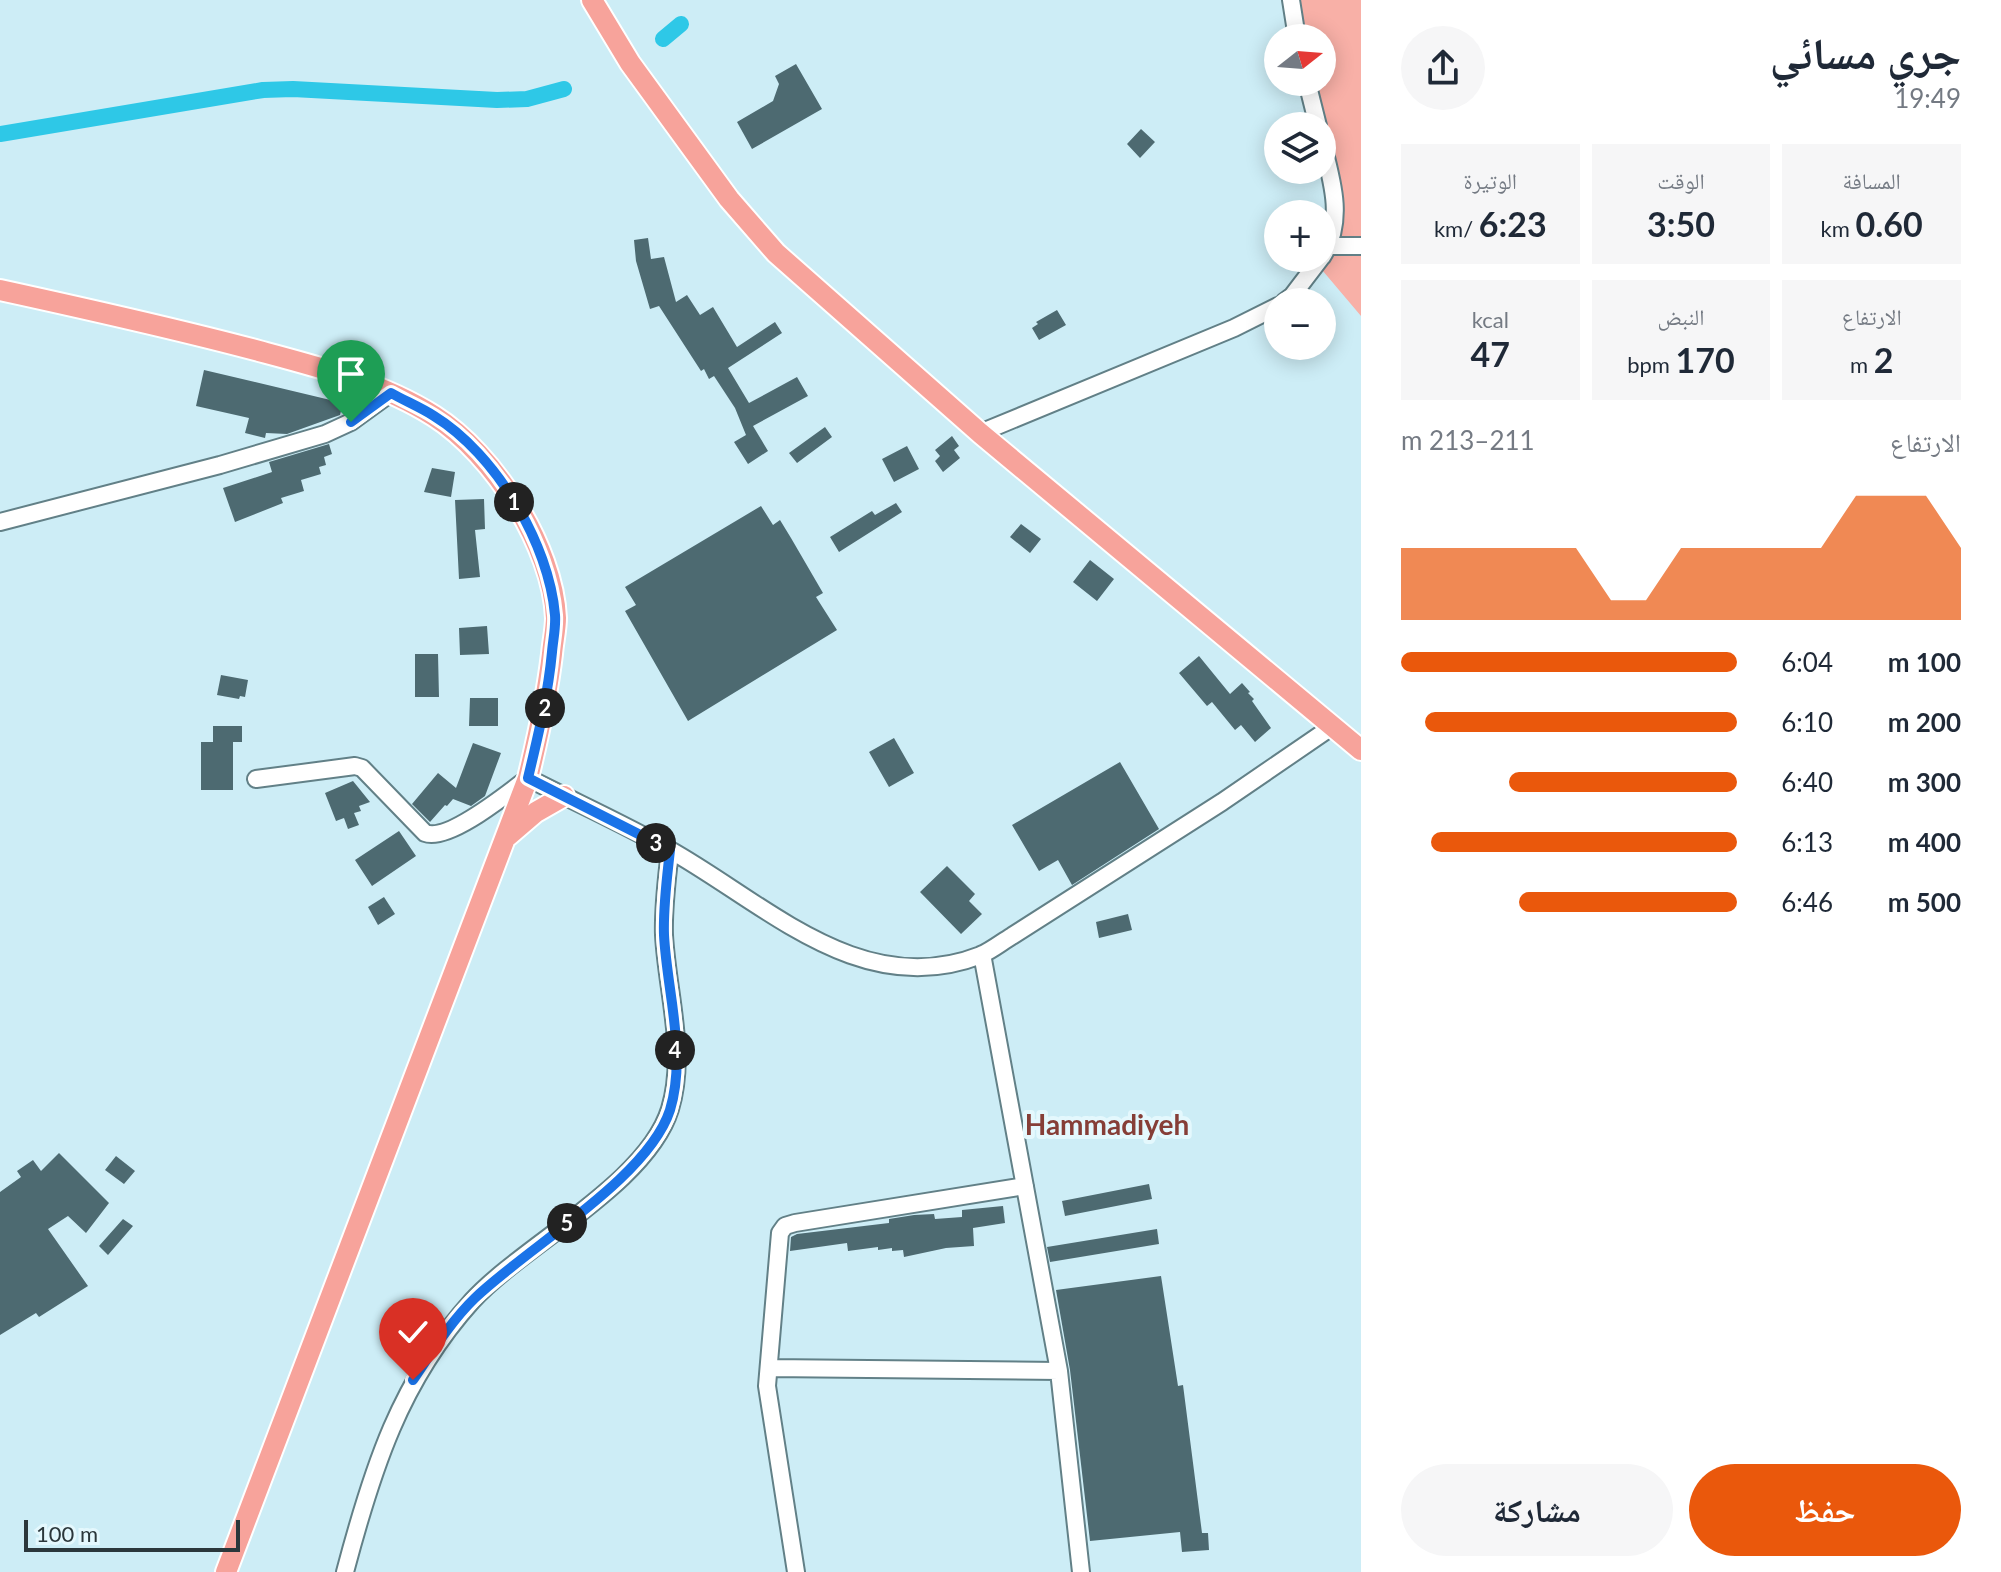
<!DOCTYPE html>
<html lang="ar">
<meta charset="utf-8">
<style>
:root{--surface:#fff;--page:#f6f6f7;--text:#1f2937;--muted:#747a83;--accent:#ea580c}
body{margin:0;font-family:Lato,"Noto Naskh Arabic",sans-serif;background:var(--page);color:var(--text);direction:rtl;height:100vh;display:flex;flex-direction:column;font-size:30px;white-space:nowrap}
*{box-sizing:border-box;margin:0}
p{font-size:26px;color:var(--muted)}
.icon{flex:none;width:44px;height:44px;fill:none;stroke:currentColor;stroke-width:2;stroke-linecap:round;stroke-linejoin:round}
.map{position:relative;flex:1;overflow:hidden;direction:ltr}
.panel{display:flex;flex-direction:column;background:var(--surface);width:640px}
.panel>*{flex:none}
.needle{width:52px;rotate:73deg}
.fabs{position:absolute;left:1264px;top:24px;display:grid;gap:16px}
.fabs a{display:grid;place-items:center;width:72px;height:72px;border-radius:50%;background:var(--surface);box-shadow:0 4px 20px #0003;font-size:40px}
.scale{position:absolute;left:24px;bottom:20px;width:216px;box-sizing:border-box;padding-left:8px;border:4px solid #2b373b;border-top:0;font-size:22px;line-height:28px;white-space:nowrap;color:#2b373b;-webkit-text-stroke:6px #e4f8fd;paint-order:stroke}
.pin{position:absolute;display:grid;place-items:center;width:68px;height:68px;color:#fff;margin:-82px -34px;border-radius:50% 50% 50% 0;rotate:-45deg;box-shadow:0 0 8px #0007}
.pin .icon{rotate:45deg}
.km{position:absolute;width:40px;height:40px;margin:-20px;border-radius:50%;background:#222;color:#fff;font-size:22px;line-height:40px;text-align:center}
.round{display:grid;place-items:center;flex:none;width:84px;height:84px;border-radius:42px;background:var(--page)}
.summary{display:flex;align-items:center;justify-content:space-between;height:136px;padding:0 40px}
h1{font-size:44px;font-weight:700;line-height:60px}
.stats{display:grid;grid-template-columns:repeat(3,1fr);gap:12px;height:136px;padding:8px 40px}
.stats div{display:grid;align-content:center;border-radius:0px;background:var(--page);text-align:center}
.stats b{font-size:34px;font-weight:700}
.stats small{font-size:22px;font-weight:400}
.stats p{font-size:22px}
.chart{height:224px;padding:16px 40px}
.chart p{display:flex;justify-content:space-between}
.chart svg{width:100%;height:144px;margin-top:8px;fill:var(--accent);opacity:.7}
.action{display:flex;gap:16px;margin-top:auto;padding:16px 40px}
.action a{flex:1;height:92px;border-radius:48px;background:var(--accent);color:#fff;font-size:32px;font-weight:700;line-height:92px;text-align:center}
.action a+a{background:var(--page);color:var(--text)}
ul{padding:0 40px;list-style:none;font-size:26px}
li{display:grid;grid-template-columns:128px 96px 1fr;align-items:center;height:60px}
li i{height:20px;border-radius:10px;background:var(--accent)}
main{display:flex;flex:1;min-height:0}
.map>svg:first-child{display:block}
</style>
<main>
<section class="panel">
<div class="summary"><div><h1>جري مسائي</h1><p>19:49</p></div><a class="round"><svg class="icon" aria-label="share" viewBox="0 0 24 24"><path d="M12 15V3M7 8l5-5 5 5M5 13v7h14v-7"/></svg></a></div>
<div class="stats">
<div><p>المسافة</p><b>0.60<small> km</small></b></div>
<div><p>الوقت</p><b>3:50</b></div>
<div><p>الوتيرة</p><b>6:23<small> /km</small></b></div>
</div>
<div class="stats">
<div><p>الارتفاع</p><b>2<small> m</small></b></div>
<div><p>النبض</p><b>170<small> bpm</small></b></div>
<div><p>kcal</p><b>47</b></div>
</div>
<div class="chart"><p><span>الارتفاع</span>211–213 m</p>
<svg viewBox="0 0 160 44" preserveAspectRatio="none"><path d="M0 44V22L10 22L20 22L30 22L40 22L50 22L60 38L70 38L80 22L90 22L100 22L110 22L120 22L130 6L140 6L150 6L160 22V44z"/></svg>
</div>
<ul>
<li><b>100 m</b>6:04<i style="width:100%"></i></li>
<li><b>200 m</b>6:10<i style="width:93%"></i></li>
<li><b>300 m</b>6:40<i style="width:68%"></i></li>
<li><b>400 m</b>6:13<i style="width:91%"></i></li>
<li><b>500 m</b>6:46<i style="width:65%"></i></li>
</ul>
<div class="action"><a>حفظ</a><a>مشاركة</a></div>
</section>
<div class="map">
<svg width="1361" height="1572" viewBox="0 0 1361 1572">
<rect width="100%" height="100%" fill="#cdedf6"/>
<path fill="#f8b0a7" d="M1297,0H1361V316L1317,264L1335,222L1322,142V126L1307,82H1322V38H1301Z"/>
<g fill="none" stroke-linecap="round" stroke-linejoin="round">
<path stroke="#2ec8e7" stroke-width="16" d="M663,39L681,24
M0,134L263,90L293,89L497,100L527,99L564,89"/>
</g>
<path fill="#4d6a71" d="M796,64L822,109L752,149L737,122L773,101L779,84L775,76Z
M1141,129L1155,142L1140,158L1127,144Z
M648,238L651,259L664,257L676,302L687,295L700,315L713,307L737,347L775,322L782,333L728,368L749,403L797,377L808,396L753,426L768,451L748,464L734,442L746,435L735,408L714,376L709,379L704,369L701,371L659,306L650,309L636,261L634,240Z
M1057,310L1066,325L1039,340L1032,328L1038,324L1036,322Z
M204,370L343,403L340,415L287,434L266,433L265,438L245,433L249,418L196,406Z
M825,427L832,437L797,463L789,453Z
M952,436L959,446L954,450L960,458L943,472L935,461L940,456L935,450Z
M329,444L332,454L324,457L326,465L319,467L321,474L301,480L304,491L281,498L283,503L235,522L223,488L272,472L269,462Z
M907,446L919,469L894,482L882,459Z
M432,468L455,472L451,497L424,492Z
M484,499L485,529L475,530L480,577L459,579L455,500Z
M896,503L902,512L839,552L830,537L872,511L875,515Z
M761,506L773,525L780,520L791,538L823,593L816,597L837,630L688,721L625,611L636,605L625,587Z
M1021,524L1041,539L1030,553L1010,537Z
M1090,560L1114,579L1097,601L1073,582Z
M487,626L489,654L460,655L459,628Z
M415,654H438L439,697H415Z
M1199,656L1230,694L1242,683L1250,692L1248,693L1254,699L1252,701L1271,728L1255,742L1241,725L1235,730L1212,702L1207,706L1179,673Z
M221,675L248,680L245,697L240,696L239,699L217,695Z
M470,698H498V726H469Z
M213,726H242V742H233V790H201V742H213Z
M894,738L914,773L889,787L869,752Z
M473,743L501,753L485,796L471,806L453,799L447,806L445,805L430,822L412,804L438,773L456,788Z
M1120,762L1159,829L1072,885L1058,860L1039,871L1012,825Z
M353,781L370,802L359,806L361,811L354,813L359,825L348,829L344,818L336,821L325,793Z
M399,831L416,856L372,886L355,860Z
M947,866L975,894L969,901L982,914L961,934L920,892Z
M384,897L395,914L378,925L368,907Z
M1128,914L1132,930L1099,938L1096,922Z
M59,1153L109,1203L86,1233L68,1216L48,1229L88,1286L39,1317L36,1313L0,1335V1192L21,1177L17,1171L33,1160L41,1171Z
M116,1156L135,1171L124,1184L105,1170Z
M1149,1184L1152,1199L1065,1216L1062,1201Z
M1003,1206L1005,1223L973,1228L974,1246L946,1248L904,1257L903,1250L892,1251V1248L878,1250V1247L848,1251L847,1243L790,1251L791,1237L797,1234L889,1223V1219L914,1215L934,1214L935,1219L962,1217V1210Z
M123,1219L133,1226L108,1255L99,1246Z
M1157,1229L1159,1244L1050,1262L1047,1247Z
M1161,1276L1178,1386L1183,1385L1202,1533H1208L1209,1550L1182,1552L1180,1532L1090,1541L1070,1370L1056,1290Z"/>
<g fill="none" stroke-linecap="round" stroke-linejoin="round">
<g stroke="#628087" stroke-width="20">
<path id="minor" d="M1291,0L1297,38
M1307,82L1318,126
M1322,142C1332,180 1345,221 1322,257
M1329,246H1361
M1284,302L1292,296L1321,258
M980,433L1234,328L1278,306
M0,522L220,465L325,434L351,422L391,393
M256,779L355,766L362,768L425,833C449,842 508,793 528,778C575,802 624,824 670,850C766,904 862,1002 981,955C992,950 1002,942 1012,936L1222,802L1333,726
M982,954L1059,1371L1081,1572
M769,1368L1059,1371
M345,1572C372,1470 400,1381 472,1301C524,1244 647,1184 670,1109C687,1053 667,992 664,935C663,907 667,879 670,850
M796,1572L767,1386L780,1233L785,1226L795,1223L1025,1186"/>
</g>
<g stroke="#fff" stroke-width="24">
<path id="major" d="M592,0L630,63L729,199L776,253L980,433L1361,750
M0,290C87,309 173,328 259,351C319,367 382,383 434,416C494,454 553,547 556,618C556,629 553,642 552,654C547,696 538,737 528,778L226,1572
M508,836L536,812L564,796"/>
</g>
<use href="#minor" stroke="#fff" stroke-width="16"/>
<use href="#major" stroke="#f7a39b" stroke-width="20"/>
</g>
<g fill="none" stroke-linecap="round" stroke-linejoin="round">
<g stroke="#fff" stroke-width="16">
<path id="route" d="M351,422L391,393C405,401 420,407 434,416C496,454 549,544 555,615C556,627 553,640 552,652C548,695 538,736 528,778L670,850C667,878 663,907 664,935C667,992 687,1054 670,1110C648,1178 528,1247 475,1298C451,1321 432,1352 413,1380"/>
</g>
<use href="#route" stroke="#1a73e8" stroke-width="10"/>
</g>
<g text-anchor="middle" stroke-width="8" stroke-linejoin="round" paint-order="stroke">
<g font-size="28" font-weight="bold" fill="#863e37" stroke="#e4f8fd">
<text x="1107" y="1135">Hammadiyeh</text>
</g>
</g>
</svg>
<div class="fabs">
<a><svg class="needle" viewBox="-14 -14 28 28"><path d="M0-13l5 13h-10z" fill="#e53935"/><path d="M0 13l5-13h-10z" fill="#747a83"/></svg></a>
<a><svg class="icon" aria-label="layers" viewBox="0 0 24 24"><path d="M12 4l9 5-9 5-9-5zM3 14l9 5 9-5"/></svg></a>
<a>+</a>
<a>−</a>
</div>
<div class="scale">100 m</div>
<div class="pin" style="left:351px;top:422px;background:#1e9e55"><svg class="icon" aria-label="arrive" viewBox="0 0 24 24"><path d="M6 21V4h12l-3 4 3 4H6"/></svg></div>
<div class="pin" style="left:413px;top:1380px;background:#d93025"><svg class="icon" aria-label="check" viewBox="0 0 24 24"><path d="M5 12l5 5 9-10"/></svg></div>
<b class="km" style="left:514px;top:502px">1</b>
<b class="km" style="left:545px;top:708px">2</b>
<b class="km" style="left:656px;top:843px">3</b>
<b class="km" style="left:675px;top:1050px">4</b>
<b class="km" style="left:567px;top:1223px">5</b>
</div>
</main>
